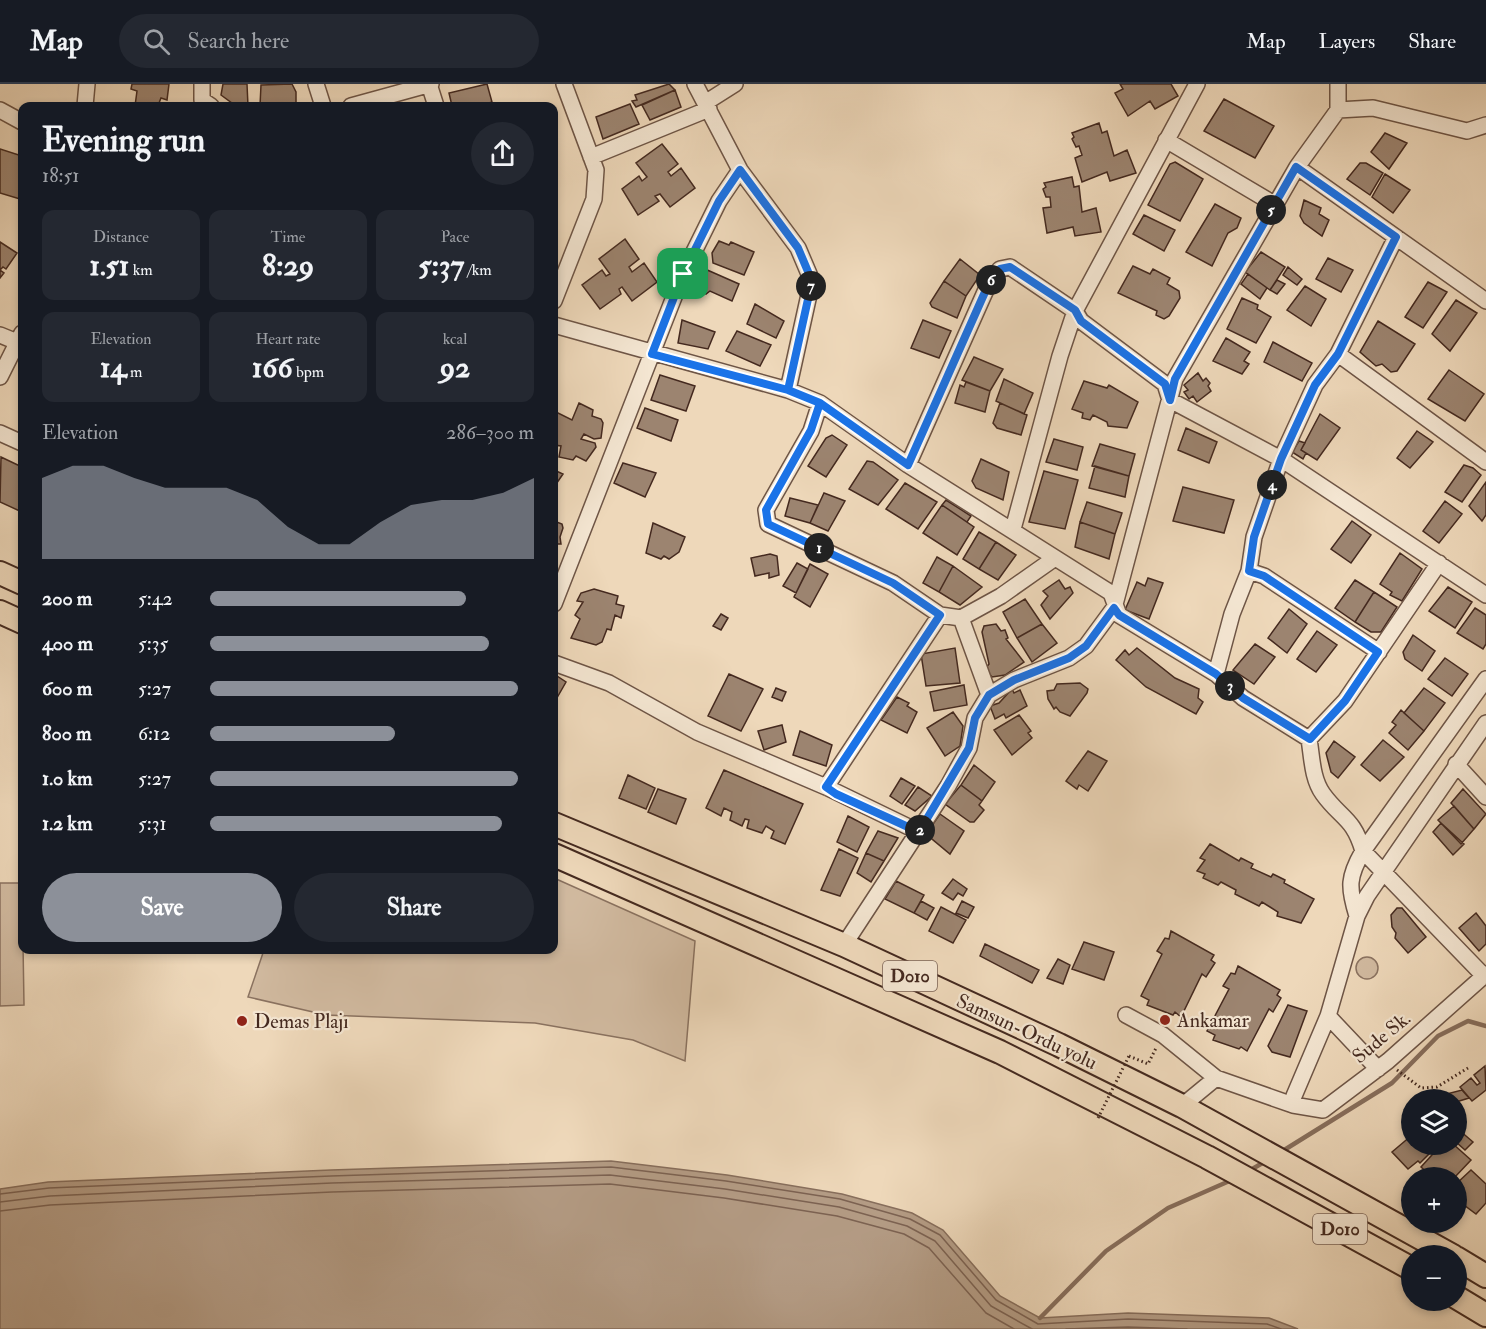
<!DOCTYPE html>
<meta charset="utf-8">
<style>
:root{--surface:#171b24;--page:#242831;--text:#f1f3f6;--muted:#9ea1a6;--line:#363941;--accent:#8c9099}
body{margin:0;font-family:"IM FELL Double Pica",serif;background:var(--page);color:var(--text);height:100vh;display:flex;flex-direction:column;font-size:22px;white-space:nowrap}
*{box-sizing:border-box;margin:0}
p{font-size:20px;color:var(--muted)}
.icon{flex:none;width:33px;height:33px;fill:none;stroke:currentColor;stroke-width:2;stroke-linecap:round;stroke-linejoin:round}
.map{position:relative;flex:1;overflow:hidden}
.drawer{position:absolute;left:18px;top:18px;width:540px;height:852px;display:flex;flex-direction:column;background:var(--surface);border-radius:12px;box-shadow:0 3px 9px #0003}
.drawer>*{flex:none}
.controls{position:absolute;left:1401px;top:1005px;display:grid;gap:12px}
.controls a{display:grid;place-items:center;width:66px;height:66px;border-radius:50%;background:var(--surface);box-shadow:0 3px 9px #0003;font-size:30px}
.pin{position:absolute;display:grid;place-items:center;width:51px;height:51px;color:#fff;margin:-26px;border-radius:12px;box-shadow:0 3px 9px #0006}
.km{position:absolute;width:30px;height:30px;margin:-15px;border-radius:50%;background:#222;color:#fff;font-size:16px;line-height:30px;text-align:center}
.round{display:grid;place-items:center;flex:none;width:63px;height:63px;border-radius:32px;background:var(--page)}
.summary{display:flex;align-items:center;justify-content:space-between;height:102px;padding:0 24px}
h1{font-size:33px;font-weight:700;line-height:45px}
.figures{display:grid;grid-template-columns:repeat(3,1fr);gap:9px;height:102px;padding:6px 24px}
.figures div{display:grid;align-content:center;border-radius:12px;background:var(--page);text-align:center}
.figures b{font-size:30px;font-weight:700}
.figures small{font-size:16px;font-weight:400}
.figures p{font-size:16px}
.chart{height:168px;padding:12px 24px}
.chart p{display:flex;justify-content:space-between}
.chart svg{width:100%;height:108px;margin-top:6px;fill:var(--accent);opacity:.7}
.cta{display:flex;gap:12px;margin-top:auto;padding:12px 24px}
.cta a{flex:1;height:69px;border-radius:36px;background:var(--accent);color:#fff;font-size:24px;font-weight:700;line-height:69px;text-align:center}
.cta a+a{background:var(--page);color:var(--text)}
ul{padding:0 24px;list-style:none;font-size:20px}
li{display:grid;grid-template-columns:96px 72px 1fr;align-items:center;height:45px}
li i{height:15px;border-radius:8px;background:var(--accent)}
header{display:flex;align-items:center;gap:36px;box-sizing:border-box;height:84px;padding:0 30px;background:var(--surface);border-bottom:2px solid var(--line)}
header strong{font-size:28px}
nav{display:flex;gap:33px;margin-inline-start:auto;font-size:21px}
.search{width:420px;height:54px;background:var(--page);display:flex;align-items:center;gap:15px;box-sizing:border-box;padding:0 21px;border-radius:33px;color:var(--muted);font-size:22px}
.map>svg:first-child{display:block}
</style>
<header>
<strong>Map</strong>
<div class="search"><svg class="icon" aria-label="search" viewBox="0 0 24 24"><circle cx="10" cy="10" r="6"/><path d="M15 15l6 6"/></svg>Search here</div>
<nav><a>Map</a><a>Layers</a><a>Share</a></nav>
</header>
<div class="map">
<svg width="1486" height="1245" viewBox="0 0 1486 1245">
<rect width="100%" height="100%" fill="#eed8ba"/>
<filter id="stains"><feTurbulence type="fractalNoise" baseFrequency=".00333" numOctaves="4"/><feColorMatrix values="0 0 0 0 .2 0 0 0 0 .09 0 0 0 0 .02 0 0 0 .5 -.17"/></filter>
<radialGradient id="worn" r=".72"><stop offset=".6" stop-color="#630" stop-opacity="0"/><stop offset="1" stop-color="#630" stop-opacity=".3"/></radialGradient>
<path fill="#d1baa0" stroke="#8a7260" stroke-width="1.5" d="M554,794L695,857L685,977L633,956L535,939L326,931L248,913L264,866H554Z
M0,799H22L24,921L0,922Z
M1356 884a11 11 0 1 1 22 0a11 11 0 1 1-22 0Z"/>
<path fill="#b49c85" stroke="#876e5c" stroke-width="1.5" d="M611,1077L727,1091L842,1110L912,1129L943,1146L1000,1212L1040,1234L1128,1229L1269,1234L1298,1245H0V1105L48,1098L331,1086Z"/>
<g fill="none" stroke-linecap="round" stroke-linejoin="round">
<path stroke="#7c6252" stroke-width="1.5" d="M0,1110L49,1104L331,1092L611,1083L726,1097L840,1115L910,1135L940,1151L996,1216L1038,1240L1128,1235L1267,1240L1281,1245
M0,1118L50,1112L332,1099L610,1091L725,1105L839,1123L907,1142L935,1157L991,1222L1032,1245
M0,1127L50,1121L332,1108L610,1100L724,1114L837,1132L904,1150L929,1164L986,1229L1014,1245
M1066,1245L1128,1243L1187,1245"/>
<path stroke="#876e5c" stroke-width="4.5" d="M1281,1068L1392,999L1438,952L1468,937L1486,942
M1247,1088L1266,1077
M1040,1234L1106,1167L1168,1124L1234,1095"/>
</g>
<path fill="#9c8470" stroke="#44291f" stroke-width="1.5" d="M132,0H169L167,16L161,14L159,19L169,22H135L137,7L131,5Z
M223,0H247L248,22L232,19L221,11Z
M292,0L296,8V20L260,22L261,1Z
M487,0L492,18L480,22H452L449,9Z
M669,0L675,6L636,23L632,17L637,16L635,11Z
M1120,0H1171L1178,12L1155,25L1150,17L1128,32L1115,9L1123,5Z
M675,6L681,23L650,36L642,21Z
M1224,15L1274,42L1255,74L1204,47Z
M630,20L639,40L603,55L596,33Z
M1099,39L1102,49L1107,47L1114,72L1127,66L1136,89L1110,97L1107,88L1082,98L1075,74L1082,71L1079,62L1076,63L1072,55L1074,53L1072,49Z
M1385,49L1407,59L1389,85L1371,68Z
M662,60L678,80L668,88L671,92L681,84L695,104L670,123L660,110L655,112L659,117L638,131L622,105L639,92L642,97L647,93L636,79Z
M0,65L22,72L20,115L0,109Z
M1175,78L1203,95L1180,137L1148,121L1170,80Z
M1360,79H1366L1383,89L1370,111L1347,95Z
M1385,90L1410,106L1393,129L1372,113Z
M1072,93L1074,103L1079,102L1082,128L1096,124L1101,148L1075,152L1073,143L1047,149L1043,124L1051,123L1050,113H1046L1043,105L1046,103L1044,99Z
M1304,116L1321,124L1319,130L1329,136L1322,152L1304,139L1300,132Z
M1215,120L1241,134L1237,144L1228,149L1212,182L1186,168Z
M1144,131L1175,146L1164,167L1133,150Z
M625,155L639,175L629,183L632,188L644,179L657,198L632,217L622,203L619,205L621,210L600,225L582,201L602,186L606,192L610,190L599,175Z
M719,157L729,161L731,158L754,168L744,191L713,179L712,169Z
M0,158L17,169L6,185L3,183L0,186L4,189L0,194Z
M1261,168L1285,183L1270,206L1245,188Z
M1328,174L1353,186L1341,208L1316,195Z
M960,175L980,191L966,212L944,197Z
M1133,182L1150,190L1153,185L1170,194L1167,200L1179,207L1180,214L1169,232L1164,235L1156,231L1157,227L1118,209Z
M1288,183L1302,195L1297,201L1283,191Z
M705,185L739,200L732,217L710,207L706,210L697,204Z
M1248,190L1267,204L1260,215L1241,200Z
M1277,196L1285,200L1277,210L1270,206Z
M944,197L966,212L957,234L932,223L930,219Z
M1428,198L1447,208L1423,244L1405,233Z
M1305,202L1326,215L1311,242L1287,226Z
M1242,214L1258,221L1257,225L1271,233L1256,259L1227,245Z
M1456,216L1477,229L1450,267L1432,250Z
M755,220L784,237L776,254L747,240Z
M682,236L715,248L708,265L678,259Z
M923,236L951,247L939,274L911,264Z
M1378,237L1415,260L1397,287L1391,288L1382,280L1376,282L1360,268Z
M737,247L771,261L760,282L726,267Z
M1226,254L1250,268L1244,277L1249,280L1242,290L1213,277Z
M1273,258L1312,279L1302,297L1264,278Z
M974,273L1003,285L990,307L962,296Z
M1449,286L1484,310L1465,337L1428,315Z
M1198,289L1203,297L1206,294L1210,299L1208,302L1211,307L1197,318L1193,312L1189,315L1184,308L1188,306L1184,301Z
M660,291L695,302L686,327L651,316Z
M1004,295L1033,309L1024,330L996,317Z
M1084,297L1107,304L1109,301L1138,318L1127,344L1108,342L1107,338L1093,331L1090,336L1082,334L1083,329L1072,325Z
M966,298L990,307L985,328L955,319L960,301L964,303Z
M579,319L593,326L592,332L601,335L603,339L601,354L594,355L584,350L581,355L595,359L596,363L586,377L576,372L573,376L559,373L561,362L554,361V327L572,336Z
M1000,319L1027,331L1021,351L997,344L993,339Z
M645,324L678,336L671,357L637,344Z
M1320,330L1340,344L1317,376L1301,366Z
M1186,344L1217,358L1209,379L1178,366Z
M1417,347L1433,358L1410,384L1397,374Z
M832,351L847,361L826,393L808,382L826,354Z
M1054,355L1083,363L1077,386L1046,378Z
M1299,357L1305,359L1301,366L1306,369L1303,375L1292,368Z
M1100,360L1135,370L1129,392L1092,382Z
M1,373L22,383V428L0,418Z
M981,375L1009,388L1003,416L976,404L972,397Z
M867,377L873,378L898,396L878,421L849,405Z
M623,379L656,389L645,413L614,399Z
M1464,381L1473,384L1481,391L1462,418L1445,408Z
M1095,382L1129,392L1125,413L1089,404Z
M554,386L563,390L554,403Z
M1044,387L1078,396L1065,445L1029,438Z
M1486,398V431L1482,437L1469,422Z
M905,399L937,418L918,445L886,425Z
M1183,403L1234,416L1224,449L1173,437Z
M824,409L845,417L828,447L810,439Z
M790,414L818,421L810,439L785,432Z
M946,416L971,432L967,438L942,421Z
M1445,417L1462,430L1439,459L1423,447Z
M1087,418L1122,429L1115,450L1080,438Z
M942,421L974,443L957,471L923,449Z
M554,437L562,440L563,444L560,453L561,460H554Z
M1352,437L1371,451L1351,479L1331,465Z
M1080,438L1115,450L1109,475L1075,463Z
M653,439L685,453L679,468L669,475L664,472L661,475L646,469Z
M979,448L996,458L979,485L963,475Z
M996,458L1016,471L998,496L979,485Z
M1400,469L1422,485L1402,517L1390,511L1392,508L1380,500Z
M770,470L777,472L779,491L769,494V489L755,492L751,474Z
M937,473L953,482L939,508L923,499Z
M797,479L808,485L796,509L783,502Z
M810,480L828,490L810,523L794,513Z
M953,482L982,503L960,521L939,508Z
M1148,494L1163,499L1149,535L1125,526L1137,498L1145,502Z
M1059,496L1065,505L1070,503L1073,509L1050,535L1041,521L1048,512L1043,507Z
M1355,496L1374,508L1355,538L1335,524Z
M1448,503L1472,518L1455,544L1429,527Z
M594,505L618,512L616,520L624,522L621,534L615,531L611,546L607,545L602,558L596,561L571,554L580,535L575,531L583,518L577,517L581,509Z
M1374,508L1397,523L1381,548H1371L1355,538Z
M1025,515L1042,540L1017,554L1003,528Z
M1475,524L1486,531V560L1483,565L1457,549Z
M1289,525L1307,540L1287,569L1268,554Z
M721,530L728,534L721,546L713,542Z
M996,540L1001,547L1005,546L1008,554L1006,555L1024,578L1005,591L992,593L985,585L989,580L982,548L984,542Z
M1042,540L1057,559L1032,578L1017,554Z
M1317,547L1337,561L1316,588L1297,575Z
M1413,551L1435,567L1422,587L1405,575L1403,568Z
M1255,560L1275,573L1254,600L1233,586Z
M955,564L960,599L926,602L921,570Z
M1137,564L1175,594L1199,605L1198,614L1203,618L1196,630L1146,603L1116,576L1125,566L1129,571Z
M1445,574L1468,590L1452,612L1428,595Z
M554,590L566,598L554,619Z
M729,590L763,605L741,647L708,632Z
M1080,599L1088,605L1087,609L1070,632L1060,628L1056,623L1054,625L1048,615L1047,607L1054,606L1057,600Z
M964,601L967,621L934,627L930,608Z
M776,604L786,608L782,617L772,613Z
M1424,604L1445,619L1424,647L1404,629Z
M1012,605L1014,609L1020,606L1027,622L1006,634L1004,630L995,635L990,622L999,619Z
M897,613L909,619L907,622L917,628L907,649L881,636Z
M1401,626L1424,647L1408,666L1389,649L1396,641L1392,638Z
M953,628L963,642L960,662L945,672L927,644Z
M1019,631L1031,647L1028,649L1032,654L1012,671L994,646Z
M782,641L786,658L764,666L758,647Z
M800,647L832,661L826,682L793,671Z
M1383,656L1404,673L1380,697L1361,681Z
M1334,657L1355,673L1338,694L1331,688L1326,669Z
M1088,667L1107,677L1088,707L1079,701L1077,705L1066,697Z
M974,681L995,698L982,717L961,701Z
M724,686L803,720L785,760L771,754L774,747L766,742L762,749L747,744L749,736L745,735L742,742L730,736L732,728L724,724L721,732L706,724Z
M628,691L655,704L646,725L619,714Z
M901,694L915,702L902,720L890,712Z
M961,701L982,717L979,721L984,726L974,738H970L945,720Z
M918,703L932,712L915,727L905,721Z
M658,705L686,715L676,740L648,728Z
M1463,705L1486,730L1474,745L1451,719Z
M1454,722L1474,745L1461,760L1438,736Z
M940,730L964,747L950,770L926,750Z
M848,732L869,743L857,768L837,758Z
M1441,739L1464,760L1453,771L1433,748Z
M878,747L898,754L884,777L866,769Z
M1210,760L1239,777L1241,774L1253,780L1251,784L1271,793L1273,790L1285,796L1284,799L1314,815L1301,839L1277,832L1278,828L1262,818L1259,822L1235,810L1236,806L1221,798L1218,801L1203,794L1205,790L1197,787L1205,776L1200,774Z
M839,765L858,774L840,812L821,806Z
M866,769L884,777L871,798L857,789Z
M953,795L967,805L963,812L958,809L953,816L942,809Z
M896,797L924,811L914,829L885,815Z
M921,817L934,824L927,836L914,829Z
M962,817L974,823L968,834L956,829Z
M941,823L966,836L953,859L929,847Z
M1397,824H1402L1426,853L1408,869L1395,854L1396,849L1392,843L1391,831Z
M1476,829L1486,842V860L1479,867L1459,844Z
M1171,847L1214,871L1211,876L1215,879L1206,893L1202,890L1181,933L1175,928L1173,931L1147,921L1149,916L1141,912L1162,870L1157,867L1165,854L1169,855Z
M1084,858L1114,868L1104,896L1072,885Z
M985,860L1039,886L1032,899L980,872Z
M1058,875L1070,881L1063,900L1047,894Z
M1238,882L1280,906L1277,911L1281,914L1273,928L1269,925L1247,967L1241,963L1239,965L1213,956L1215,951L1207,947L1229,905L1223,902L1231,889L1235,890Z
M1288,921L1307,927L1290,973L1272,968L1268,962Z
M1485,982L1486,1006L1472,1017L1460,1003L1471,994L1477,1001L1480,999L1474,991Z
M1462,1006L1469,1014L1456,1018V1016L1431,1014Z
M1459,1046L1473,1058L1465,1066L1456,1058V1048Z
M1412,1051V1060H1420L1423,1064L1426,1061L1432,1067L1420,1079L1418,1077L1408,1085L1392,1068Z
M1442,1060H1453L1471,1076L1454,1094H1433L1421,1083Z
M1471,1086L1486,1100V1119L1476,1130L1456,1115V1100Z"/>
<g fill="none" stroke-linecap="round" stroke-linejoin="round">
<g stroke="#6e5546" stroke-width="18">
<path id="minor" d="M202,0V16L211,22
M316,0L323,22
M429,0L436,22
M695,0L740,86L798,164L812,197L788,306
M1338,0V26L1373,24L1467,47L1486,41
M705,19L735,0
M85,22L87,0
M351,22L431,0
M0,26L22,38
M1166,56L1274,120
M591,73L709,25
M1297,83L1486,217
M554,217L594,115L596,86L564,0
M554,241L788,306L820,319L908,381L1111,509L1119,531L1216,590L1243,614L1309,655C1312,673 1312,695 1323,710C1341,735 1353,733 1363,767L1484,892
M0,251L22,260
M1338,270L1486,378
M0,293L22,249
M820,319L811,347L766,426L768,440L893,499L940,531L961,534L1001,512L1055,474
M0,349L22,359
M908,381L989,199L1000,185L1010,183L1075,227L1081,237L1165,300L1170,316L1281,375L1486,511
M1013,445L1060,272L1075,227L1197,0
M1249,487L1264,492L1379,568
M554,520L683,190L719,117L740,86
M554,579L609,599L697,648L826,703L919,748
M1216,590L1232,530L1249,487L1254,453L1281,375L1315,301L1338,270L1396,153
M989,611L1014,596L1069,574L1086,562L1114,524L1175,295L1297,83L1338,26
M1309,655L1345,617L1439,479
M1456,680L1486,713
M826,703L940,531
M1357,832C1348,803 1348,793 1363,767L1486,595
M844,861L948,702L969,664L975,634L989,611L961,534
M1126,931L1163,951L1216,994L1293,1021L1323,1026L1388,977L1486,890
M1328,932L1378,985
M1293,1021L1294,1012L1328,932L1357,832L1367,812L1486,639
M1182,1022L1216,994"/>
</g>
<g stroke="#44291f" stroke-width="26">
<path id="highway" d="M0,489L22,499
M0,528L22,538
M554,740L844,861L1059,961L1182,1022L1453,1172
M554,771L1000,968L1207,1073L1412,1185
M1456,1174L1486,1192
M1456,1213L1486,1231"/>
</g>
<path stroke="#44291f" stroke-width="3" stroke-dasharray="1.5 3" stroke-linecap="butt" d="M1129,972L1148,980L1156,964
M1397,986L1421,1004L1437,1003L1468,984"/>
<use href="#minor" stroke="#f4e6d2" stroke-width="15"/>
<use href="#highway" stroke="#eed8ba" stroke-width="22"/>
<path stroke="#44291f" stroke-width="3" stroke-dasharray="1.5 3" stroke-linecap="butt" d="M1098,1034L1129,972"/>
</g>
<g fill="none" stroke-linecap="round" stroke-linejoin="round">
<g stroke="#fff" stroke-width="12">
<path id="route" d="M683,190L652,270L788,306L820,319L811,346L766,426L768,440L893,499L940,531L826,703L836,710L919,748L969,664L975,634L989,611L1014,596L1069,574L1086,562L1114,524L1119,531L1216,590L1243,614L1310,655L1345,617L1378,568L1264,492L1249,487L1254,453L1281,375L1315,301L1338,270L1396,153L1296,83L1175,295L1170,316L1165,300L1081,237L1075,226L1010,183L1000,185L989,199L908,381L820,319L788,306L812,197L798,164L740,86L719,117L683,190"/>
</g>
<use href="#route" stroke="#1a73e8" stroke-width="8"/>
</g>
<g fill="#8f2418" stroke="#f4e6d2" stroke-width="2">
<circle cx="1165" cy="936" r="6"/>
<circle cx="242" cy="937" r="6"/>
</g>
<g text-anchor="middle" stroke-width="4.5" stroke-linejoin="round" paint-order="stroke">
<g fill="#f4e6d2" stroke="#796255" stroke-width="1.5">
<rect x="883" y="877" width="54" height="30" rx="4.5"/>
<rect x="1313" y="1130" width="54" height="30" rx="4.5"/>
</g>
<g font-size="18" font-weight="bold" fill="#44291f">
<text x="910" y="898">D010</text>
<text x="1340" y="1151">D010</text>
</g>
<g font-size="20" fill="#44291f" stroke="#f4e6d2" text-anchor="start">
<text x="1177" y="943">Ankamar</text>
<text x="254" y="944">Demas Plajı</text>
</g>
<g font-size="20" fill="#44291f" stroke="#f4e6d2">
<text transform="translate(1027 947) rotate(25)" y="7">Samsun-Ordu yolu</text>
<text transform="translate(1381 953) rotate(-40)" y="7">Sude Sk.</text>
</g>
</g>
<rect width="100%" height="100%" filter="url(#stains)"/>
<rect width="100%" height="100%" fill="url(#worn)"/>
</svg>
<div class="controls">
<a><svg class="icon" aria-label="layers" viewBox="0 0 24 24"><path d="M12 4l9 5-9 5-9-5zM3 14l9 5 9-5"/></svg></a>
<a>+</a>
<a>−</a>
</div>
<div class="pin" style="left:683px;top:190px;background:#1e9e55"><svg class="icon" aria-label="arrive" viewBox="0 0 24 24"><path d="M6 21V4h12l-3 4 3 4H6"/></svg></div>
<b class="km" style="left:819px;top:464px">1</b>
<b class="km" style="left:920px;top:746px">2</b>
<b class="km" style="left:1230px;top:602px">3</b>
<b class="km" style="left:1272px;top:401px">4</b>
<b class="km" style="left:1271px;top:126px">5</b>
<b class="km" style="left:991px;top:196px">6</b>
<b class="km" style="left:811px;top:202px">7</b>
<section class="drawer">
<div class="summary"><div><h1>Evening run</h1><p>18:51</p></div><a class="round"><svg class="icon" aria-label="share" viewBox="0 0 24 24"><path d="M12 15V3M7 8l5-5 5 5M5 13v7h14v-7"/></svg></a></div>
<div class="figures">
<div><p>Distance</p><b>1.51<small> km</small></b></div>
<div><p>Time</p><b>8:29</b></div>
<div><p>Pace</p><b>5:37<small> /km</small></b></div>
</div>
<div class="figures">
<div><p>Elevation</p><b>14<small> m</small></b></div>
<div><p>Heart rate</p><b>166<small> bpm</small></b></div>
<div><p>kcal</p><b>92</b></div>
</div>
<div class="chart"><p><span>Elevation</span>286–300 m</p>
<svg viewBox="0 0 160 44" preserveAspectRatio="none"><path d="M0 44V11L10 6L20 6L30 11L40 15L50 15L60 15L70 20L80 31L90 38L100 38L110 29L120 22L130 20L140 20L150 17L160 11V44z"/></svg>
</div>
<ul>
<li><b>200 m</b>5:42<i style="width:79%"></i></li>
<li><b>400 m</b>5:35<i style="width:86%"></i></li>
<li><b>600 m</b>5:27<i style="width:95%"></i></li>
<li><b>800 m</b>6:12<i style="width:57%"></i></li>
<li><b>1.0 km</b>5:27<i style="width:95%"></i></li>
<li><b>1.2 km</b>5:31<i style="width:90%"></i></li>
</ul>
<div class="cta"><a>Save</a><a>Share</a></div>
</section>
</div>
